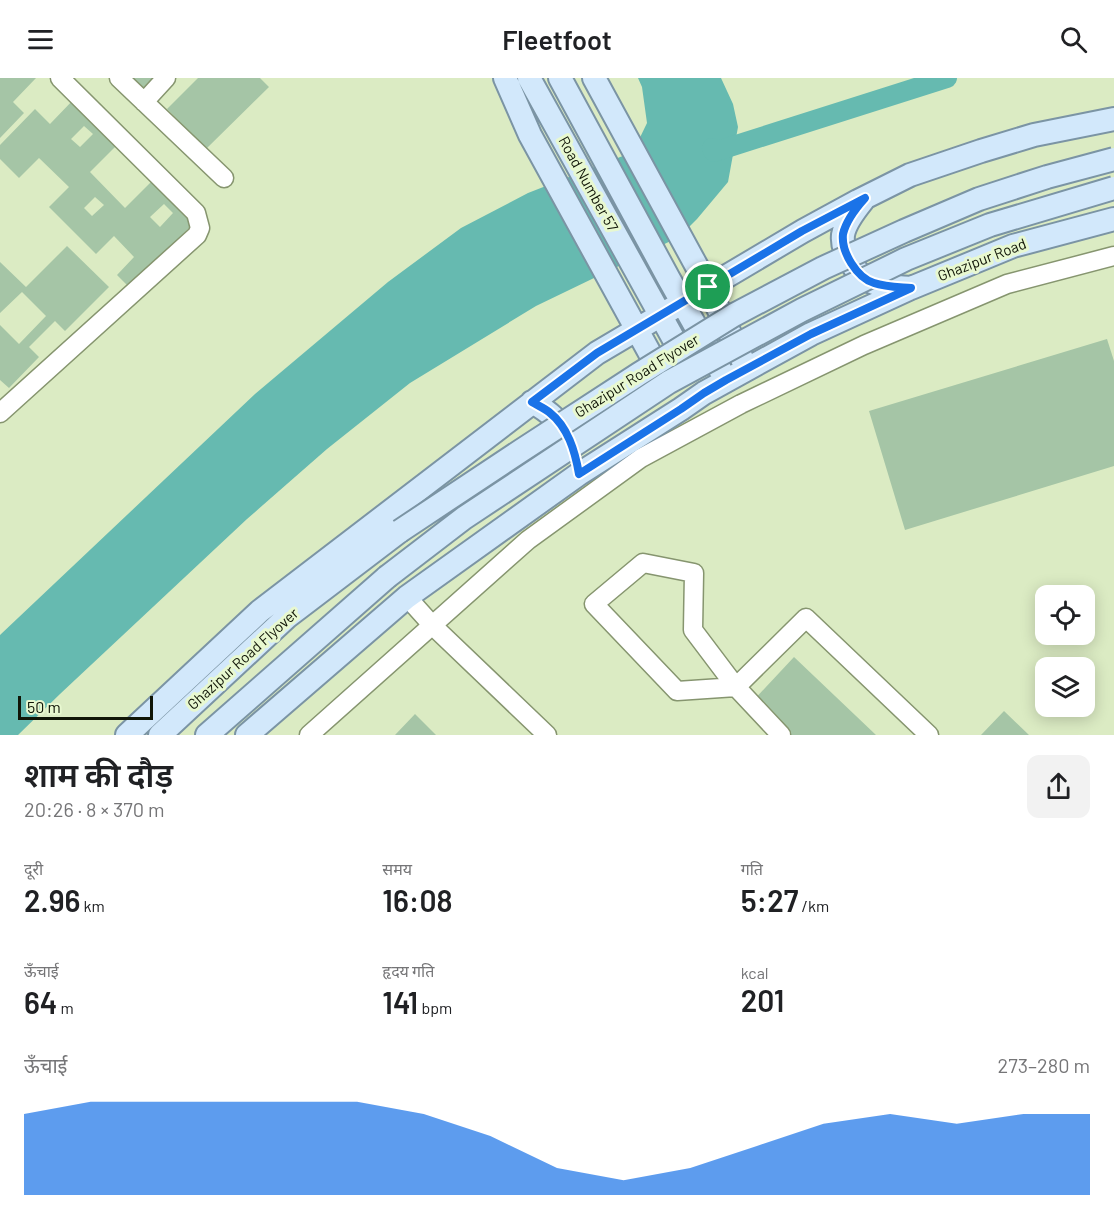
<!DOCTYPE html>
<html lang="hi">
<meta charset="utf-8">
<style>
:root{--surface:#fff;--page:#f2f2f2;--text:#202124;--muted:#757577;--accent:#1a73e8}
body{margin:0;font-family:Barlow,"Noto Sans Devanagari",sans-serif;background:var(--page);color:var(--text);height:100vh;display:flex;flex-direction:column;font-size:22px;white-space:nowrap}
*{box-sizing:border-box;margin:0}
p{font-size:20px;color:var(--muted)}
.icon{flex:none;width:33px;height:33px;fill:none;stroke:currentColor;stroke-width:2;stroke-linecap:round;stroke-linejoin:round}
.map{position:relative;height:657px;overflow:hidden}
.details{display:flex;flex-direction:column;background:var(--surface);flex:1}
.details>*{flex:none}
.tools{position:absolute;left:1035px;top:507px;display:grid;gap:12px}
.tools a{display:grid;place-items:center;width:60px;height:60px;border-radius:12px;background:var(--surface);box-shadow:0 3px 15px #0003;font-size:30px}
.scale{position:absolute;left:18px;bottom:15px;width:135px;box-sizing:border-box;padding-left:6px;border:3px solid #101507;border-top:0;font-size:16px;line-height:21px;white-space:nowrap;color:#101507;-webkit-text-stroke:4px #e8f8d0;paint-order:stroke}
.pin{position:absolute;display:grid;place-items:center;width:51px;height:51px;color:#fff;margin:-26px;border:3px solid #fff;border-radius:50%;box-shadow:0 2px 6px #0007}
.round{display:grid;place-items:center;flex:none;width:63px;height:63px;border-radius:12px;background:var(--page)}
.headline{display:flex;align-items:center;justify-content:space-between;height:102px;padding:0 24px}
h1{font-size:33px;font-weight:600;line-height:45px}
.metrics{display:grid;grid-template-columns:repeat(3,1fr);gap:9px;height:102px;padding:6px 24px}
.metrics div{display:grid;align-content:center}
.metrics b{font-size:30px;font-weight:600}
.metrics small{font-size:16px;font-weight:400}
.metrics p{font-size:16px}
.chart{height:168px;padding:12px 24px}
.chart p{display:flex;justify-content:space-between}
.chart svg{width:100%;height:108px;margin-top:6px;fill:var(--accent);opacity:.7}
header{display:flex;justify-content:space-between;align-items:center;height:78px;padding:0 24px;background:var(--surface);font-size:27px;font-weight:600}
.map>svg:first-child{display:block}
</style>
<header><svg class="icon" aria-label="menu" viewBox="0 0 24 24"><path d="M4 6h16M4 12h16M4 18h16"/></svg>Fleetfoot<svg class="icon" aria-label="search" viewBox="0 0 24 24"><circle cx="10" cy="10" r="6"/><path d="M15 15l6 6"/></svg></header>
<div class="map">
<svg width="1114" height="657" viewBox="0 0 1114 657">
<rect width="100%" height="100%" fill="#dbebc3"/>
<path fill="#66bab0" d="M638,0H721L733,26L738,49L728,104L697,141L679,159L536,228L410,305L327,371L247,441L60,616L18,657H0V557L255,316L388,204L461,150L528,115L633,74L647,45L642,9Z"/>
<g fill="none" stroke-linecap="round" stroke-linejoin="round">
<path stroke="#66bab0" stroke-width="20" d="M712,70L714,74L947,0"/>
</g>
<path fill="#a5c5a6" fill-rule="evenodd" d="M0,0H36L13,24L24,35L0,60Z
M129,0H158L144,15Z
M198,0H260L269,9L206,71L167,31Z
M75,20L120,64L90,94L125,130L153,102L195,144L130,210L117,197L134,179L114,158L96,176L49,129L69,109L39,80L19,100L0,81V67L35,31L50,46ZM84,48L93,56L80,69L71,61ZM95,119L104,127L92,138L84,130ZM164,126L173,135L160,149L150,139Z
M67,168L109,209L65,253L55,243L29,269L39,279L9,310L0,302V247L19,266L46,238L22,214L0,235V184L26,209Z
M1107,261L1114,283V388L905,452L869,333Z
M794,579L876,657H785L751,625Z
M1004,633L1029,657H981Z
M415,636L436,657H395Z"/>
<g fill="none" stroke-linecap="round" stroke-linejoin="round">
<g stroke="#86956f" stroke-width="21">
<path id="minor" d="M119,0L224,100
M144,24L166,0
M0,335L197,157L200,150L196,135L60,0
M407,519L433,548L547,657
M309,657L528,462L641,380L741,326L864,267L1007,206L1114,178
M781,657L736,609L693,552L694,495L643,485L594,526L677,613L736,609L806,540L929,657"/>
</g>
<g stroke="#7b94a4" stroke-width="26">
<path id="major" d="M505,0L530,57L664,301
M529,0L688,287
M560,0L669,201L722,295
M594,0L708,209L744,285
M864,121C856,131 845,144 843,157C841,175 858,200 874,205C886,209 899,209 911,210
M532,324C550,334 561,344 570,363
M127,657L260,533L597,275L803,153L858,123L910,97L981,73L1034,57L1114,41
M160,657L287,539L400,453
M207,657L387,499
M247,657L407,519L579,396L681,331L704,315L811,256L911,210L1013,168L1114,141"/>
</g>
<use href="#minor" stroke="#fff" stroke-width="18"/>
<use href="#major" stroke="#d2e8fb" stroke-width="22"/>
<g stroke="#7b94a4" stroke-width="26" stroke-linecap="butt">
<path id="major-bridge" d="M400,453L522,372L639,296L734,237L823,190L904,153L979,121L1047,99L1114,81
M387,499L464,440L669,304L802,232L906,181L990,147L1114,110"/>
</g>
<use href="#major-bridge" stroke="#d2e8fb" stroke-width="22"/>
</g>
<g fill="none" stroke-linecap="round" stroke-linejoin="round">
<g stroke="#fff" stroke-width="12">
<path id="route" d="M865,120C856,130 846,143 843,156C841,174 857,200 874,205C885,209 899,209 911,210L811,256L726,302L704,315L681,331L579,396C575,373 568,349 549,334C544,330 537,327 532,324L597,275L802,153Z"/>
</g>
<use href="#route" stroke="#1a73e8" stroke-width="8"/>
</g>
<g text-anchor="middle" stroke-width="6" stroke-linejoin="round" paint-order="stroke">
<g font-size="15" fill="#101507" stroke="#e8f8d0">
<text transform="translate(588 106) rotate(61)" y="5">Road Number 57</text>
<text transform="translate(982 182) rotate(-21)" y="5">Ghazipur Road</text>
<text transform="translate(637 298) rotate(-32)" y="5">Ghazipur Road Flyover</text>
<text transform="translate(243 581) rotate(-42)" y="5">Ghazipur Road Flyover</text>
</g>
</g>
</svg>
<div class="tools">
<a><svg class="icon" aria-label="locate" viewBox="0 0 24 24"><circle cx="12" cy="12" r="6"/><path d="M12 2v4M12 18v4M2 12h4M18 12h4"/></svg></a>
<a><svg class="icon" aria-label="layers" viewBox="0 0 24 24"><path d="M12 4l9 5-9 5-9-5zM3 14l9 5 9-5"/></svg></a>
</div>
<div class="scale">50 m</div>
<div class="pin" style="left:708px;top:209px;background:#1e9e55"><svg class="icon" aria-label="arrive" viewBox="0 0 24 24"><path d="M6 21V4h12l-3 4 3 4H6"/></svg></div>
</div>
<section class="details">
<div class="headline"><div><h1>शाम की दौड़</h1><p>20:26 · 8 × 370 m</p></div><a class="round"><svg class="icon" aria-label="share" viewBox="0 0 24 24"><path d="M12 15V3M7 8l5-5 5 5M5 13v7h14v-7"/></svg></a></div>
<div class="metrics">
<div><p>दूरी</p><b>2.96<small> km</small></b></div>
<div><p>समय</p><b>16:08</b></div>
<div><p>गति</p><b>5:27<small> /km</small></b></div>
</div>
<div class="metrics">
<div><p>ऊँचाई</p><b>64<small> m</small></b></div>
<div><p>हृदय गति</p><b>141<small> bpm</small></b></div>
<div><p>kcal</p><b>201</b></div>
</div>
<div class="chart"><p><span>ऊँचाई</span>273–280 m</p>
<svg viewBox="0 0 160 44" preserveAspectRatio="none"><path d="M0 44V11L10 6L20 6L30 6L40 6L50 6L60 11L70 20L80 33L90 38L100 33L110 24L120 15L130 11L140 15L150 11L160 11V44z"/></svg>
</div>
</section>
